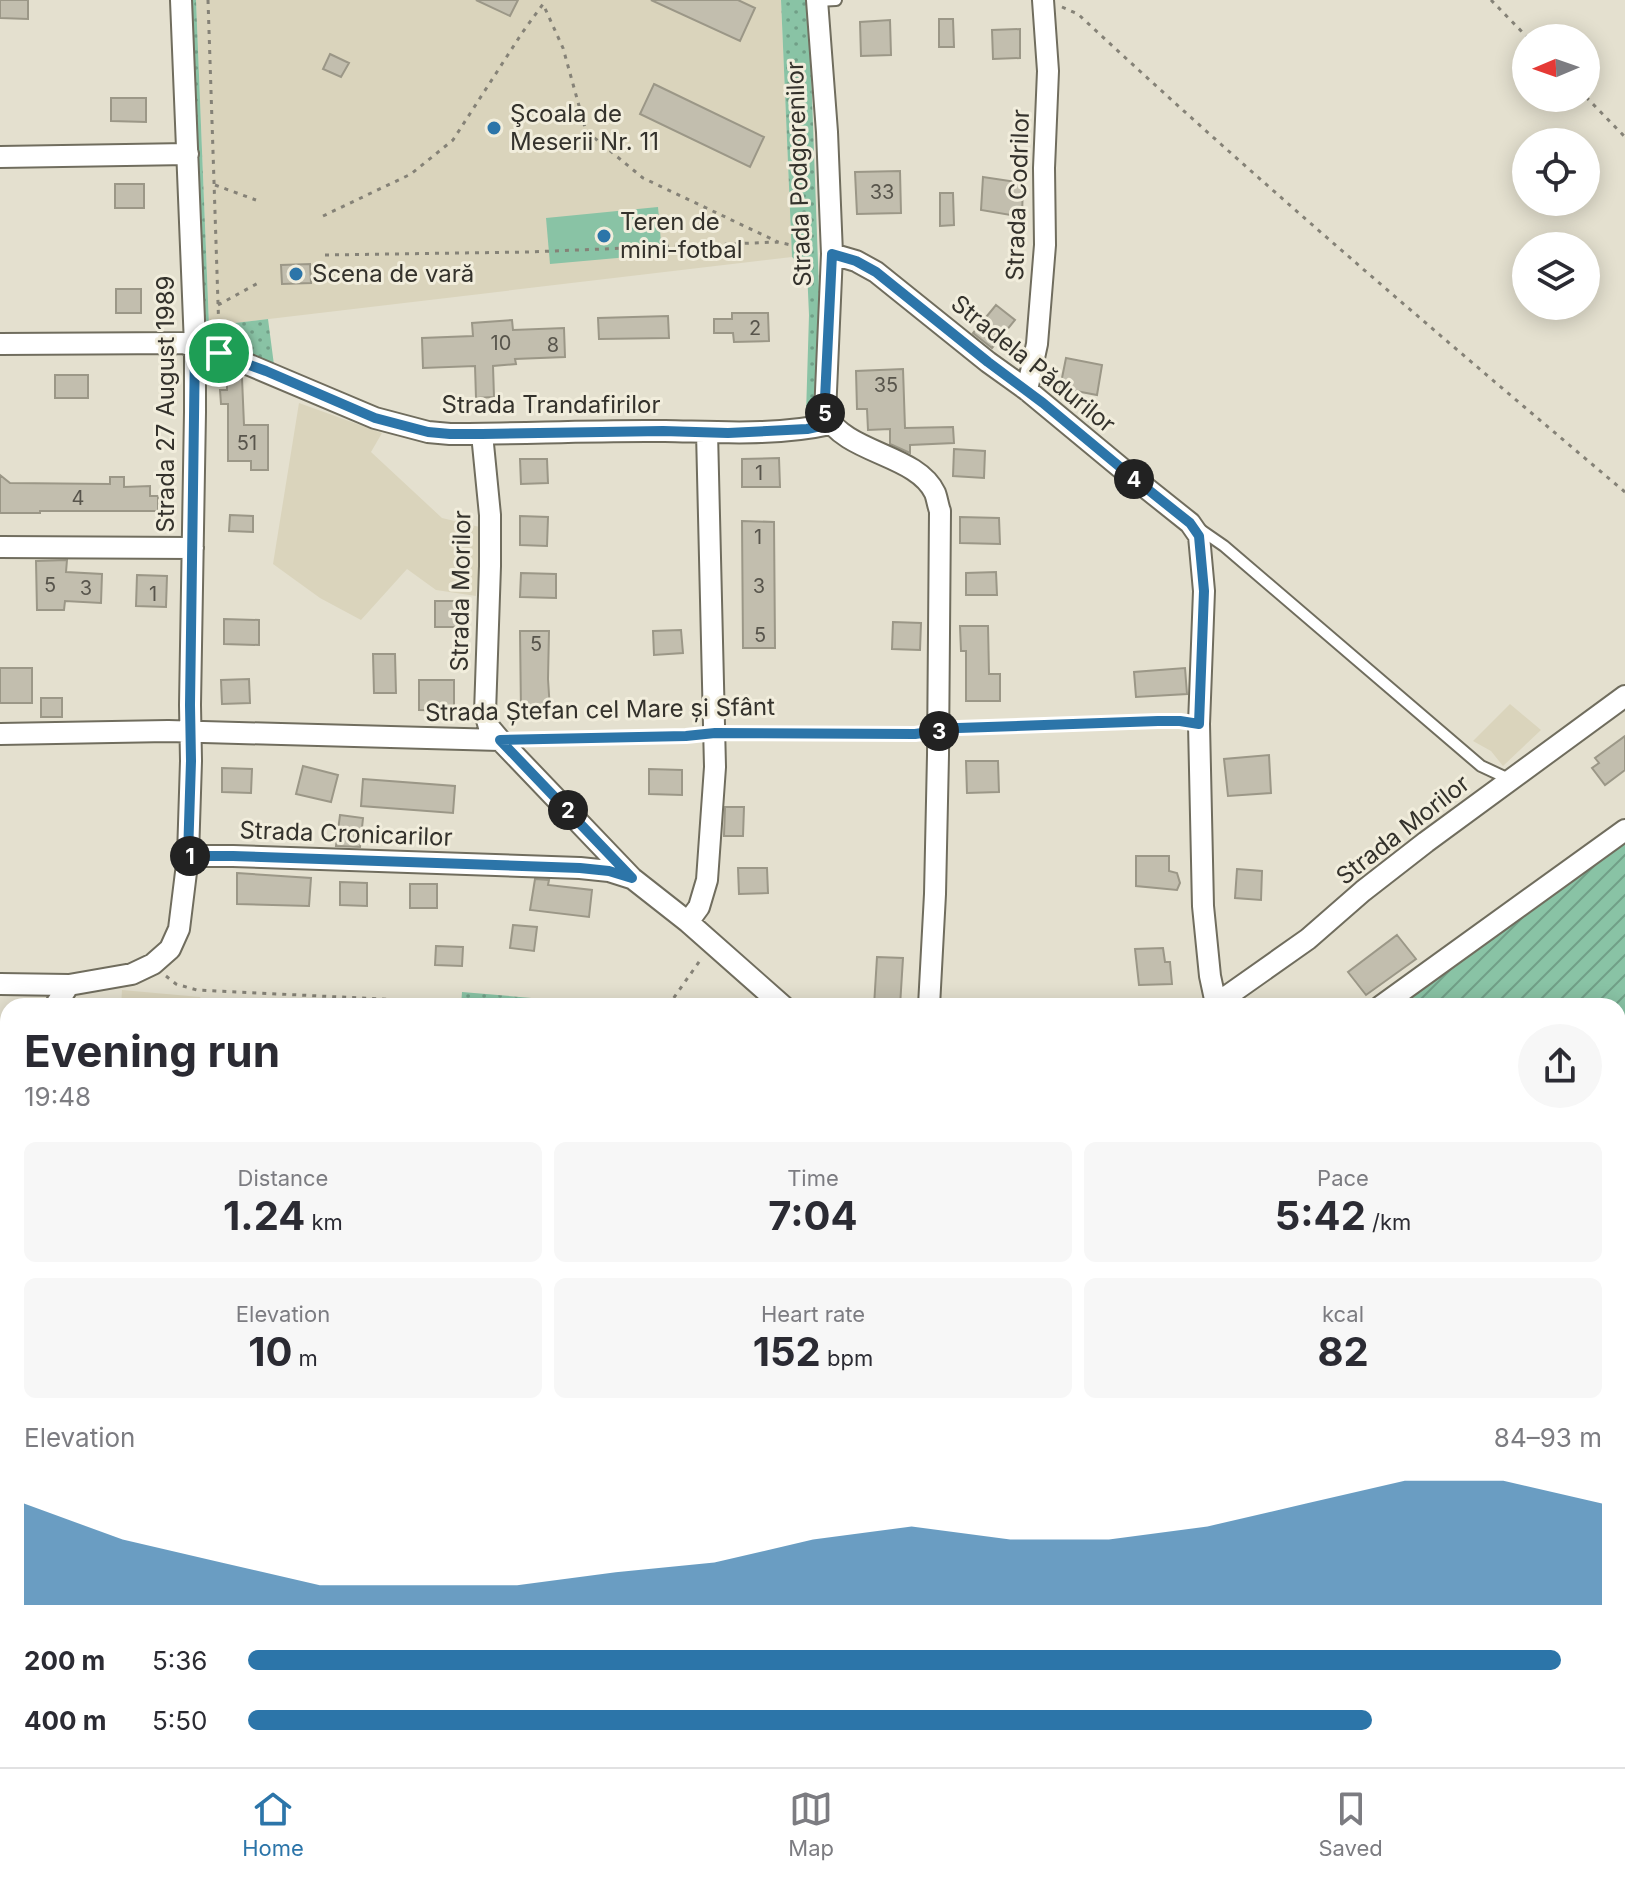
<!DOCTYPE html>
<meta charset="utf-8">
<style>
:root{--surface:#fff;--page:#f7f7f7;--text:#2b2b33;--muted:#7c7c81;--line:#e1e1e2;--accent:#2c75a9}
body{margin:0;font-family:Inter,sans-serif;background:var(--page);color:var(--text);height:100vh;display:flex;flex-direction:column;font-size:30px;white-space:nowrap}
*{box-sizing:border-box;margin:0}
p{font-size:26px;color:var(--muted)}
.icon{flex:none;width:44px;height:44px;fill:none;stroke:currentColor;stroke-width:2;stroke-linecap:round;stroke-linejoin:round}
.map{position:relative;flex:1;overflow:hidden}
.drawer{position:absolute;left:0px;top:998px;width:1626px;height:770px;display:flex;flex-direction:column;background:var(--surface);border-radius:24px 24px 0 0;box-shadow:0 4px 20px #0003}
.drawer>*{flex:none}
.needle{width:52px;rotate:268deg}
.fabs{position:absolute;left:1512px;top:24px;display:grid;gap:16px}
.fabs a{display:grid;place-items:center;width:88px;height:88px;border-radius:50%;background:var(--surface);box-shadow:0 4px 20px #0003;font-size:40px}
.pin{position:absolute;display:grid;place-items:center;width:68px;height:68px;color:#fff;margin:-34px;border:4px solid #fff;border-radius:50%;box-shadow:0 2px 8px #0007}
.km{position:absolute;width:40px;height:40px;margin:-20px;border-radius:50%;background:#222;color:#fff;font-size:22px;line-height:40px;text-align:center}
.round{display:grid;place-items:center;flex:none;width:84px;height:84px;border-radius:42px;background:var(--page)}
.summary{display:flex;align-items:center;justify-content:space-between;height:136px;padding:0 24px}
h1{font-size:44px;font-weight:700;line-height:60px}
.stats{display:grid;grid-template-columns:repeat(3,1fr);gap:12px;height:136px;padding:8px 24px}
.stats div{display:grid;align-content:center;border-radius:12px;background:var(--page);text-align:center}
.stats b{font-size:40px;font-weight:700}
.stats small{font-size:22px;font-weight:400}
.stats p{font-size:22px}
.chart{height:224px;padding:16px 24px}
.chart p{display:flex;justify-content:space-between}
.chart svg{width:100%;height:144px;margin-top:8px;fill:var(--accent);opacity:.7}
ul{padding:0 24px;list-style:none;font-size:26px}
li{display:grid;grid-template-columns:128px 96px 1fr;align-items:center;height:60px}
li i{height:20px;border-radius:10px;background:var(--accent)}
.menu{display:flex;justify-content:space-around;align-items:center;height:112px;border-top:2px solid var(--line);background:var(--surface);font-size:22px;color:var(--muted)}
.menu a{display:grid;justify-items:center;gap:4px}
.menu .on{color:var(--accent)}
.map>svg:first-child{display:block}
</style>
<div class="map">
<svg width="1625" height="1767" viewBox="0 0 1625 1767">
<defs>
<pattern id="grass-dots" width="8" height="8" patternUnits="userSpaceOnUse" patternTransform="scale(2)"><rect width="8" height="8" fill="#89c3a5"/><path d="M2 2h.1M6 6h.1" fill="none" stroke="#719f87" stroke-width="1.8" stroke-linecap="round"/></pattern>
<pattern id="forest-firs" width="22" height="20" patternUnits="userSpaceOnUse" patternTransform="scale(2)"><rect width="22" height="20" fill="#74b594"/><path d="M5 1l3.5 6h-7zM16 11l3.5 6h-7z" fill="#609479"/></pattern>
<pattern id="garden-furrows" width="10" height="10" patternUnits="userSpaceOnUse" patternTransform="scale(2)"><rect width="10" height="10" fill="#89c3a5"/><path d="M-1 1l2-2M0 10L10 0M9 11l2-2" fill="none" stroke="#719f87"/></pattern>
</defs>
<rect width="100%" height="100%" fill="#e4e0cf"/>
<path fill="#dad4bc" d="M196,0H781L792,257L209,326Z
M299,403L382,433L371,452L442,518L484,528L476,596L436,590L407,569L361,620L320,598L273,564Z
M1510,704L1541,730L1503,766L1491,751L1473,741Z
M122,990L200,997L206,1006H121Z"/>
<path fill="url(#grass-dots)" d="M189,0H196L209,326L268,319L274,365L207,339L202,330Z
M781,0H807L809,14L819,290L816,413L806,414L809,315L807,270L792,257Z
M462,992L626,1006H461Z
M8,1491V1760H815L808,1767H0V1503Z"/>
<path fill="url(#forest-firs)" d="M1618,1396L1625,1398V1632L1618,1630Z
M1618,1703L1625,1707V1767H808L815,1760H1618Z"/>
<path fill="#89c3a5" d="M658,207L662,254L550,264L546,218Z"/>
<path fill="url(#garden-furrows)" d="M1625,821V1398L1618,1396V1006H1365Z"/>
<path fill="#c2beae" stroke="#9b9787" stroke-width="2" d="M0,0H28V19L0,18Z
M476,0H518L510,16Z
M651,0H738L755,8L740,41Z
M939,19H953L954,47H939Z
M890,20L891,55L861,56L860,22Z
M1020,29V58L993,59L992,30Z
M330,54L349,63L341,77L323,69Z
M654,84L764,137L750,167L640,114Z
M111,98H146V122L111,121Z
M900,171L901,213L857,214L855,172Z
M983,177L1023,183L1022,217L981,210Z
M115,184H144V208H115Z
M940,193H953L954,225L940,226Z
M310,264L311,283L282,284L281,265Z
M116,289H141V313H116Z
M996,305L1015,320L992,348L973,333Z
M732,313H768L769,341L734,342L733,333H714V319H732Z
M668,316L669,338L599,339L598,318Z
M512,320L513,330L564,328L565,357L515,359L516,364L493,366L494,397L476,398L475,366L423,368L422,338L473,336L472,323Z
M1066,358L1102,365L1097,395L1060,388Z
M903,369L905,428L953,427L954,443L910,445V453L890,444V429L868,430L867,409H857L856,371Z
M55,375H88V398H55Z
M242,378L244,425H268V470H251V461H228V404H221L220,390H227V379Z
M954,449L985,451L984,478L953,476Z
M779,458L780,487H742V459Z
M520,459H547L548,483L521,484Z
M0,475L10,483L110,484V477H124V487L150,486V496H158V511H40V513H0Z
M230,515L253,516V532L229,531Z
M520,516L548,517L547,546L520,545Z
M960,517L999,518L1000,544L960,543Z
M742,521L774,522L775,648H743Z
M67,560L66,572L102,574L101,603L65,601L64,610H37L36,561Z
M996,572L997,595H966V573Z
M521,573L556,574V598L520,597Z
M137,575L167,576L166,607L136,606Z
M435,601H459V627H435Z
M224,619L259,620V645L224,644Z
M893,622L921,623L920,650L892,649Z
M960,626H988L989,674H1000V701H966V651H961Z
M681,630L683,653L654,655L653,631Z
M520,631H549L548,679L550,710L521,711Z
M373,654H395L396,693H374Z
M0,668H32V703H0Z
M1185,668L1187,694L1136,697L1134,672Z
M249,679L250,703L222,704L221,680Z
M419,680H454V711L419,710Z
M41,698H62V717H41Z
M1625,736V770L1605,785L1592,768L1599,763L1595,758Z
M1269,755L1271,793L1228,796L1224,759Z
M966,761H998L999,792L967,793Z
M303,766L338,775L331,802L296,794Z
M222,768L252,769L251,793L222,792Z
M649,769L682,770V795L649,794Z
M363,779L455,786L453,813L361,806Z
M725,807H744L743,836H724Z
M340,815L363,818L360,847L336,846Z
M1136,856H1169V871L1177,873L1180,883L1177,890L1136,886Z
M738,868H767L768,893L739,894Z
M1237,869L1262,871L1261,900L1235,898Z
M237,873L311,878L309,906L237,904Z
M535,879L549,880L548,885L592,890L589,917L530,910Z
M340,882L367,883V906L340,905Z
M410,884H437V908H410Z
M513,925L537,927L534,951L510,948Z
M1397,935L1416,959L1366,995L1348,972Z
M436,946L463,947L462,966L435,965Z
M1163,948L1165,962H1170L1172,984L1139,985L1135,949Z
M877,957L903,958L900,1006H874Z"/>
<g fill="none" stroke-linecap="round" stroke-linejoin="round">
<g stroke="#706d5e" stroke-width="14">
<path id="service" d="M817,1L836,0
M1198,528L1224,546L1481,766L1511,780
M502,740L686,736L715,733L915,734L958,728L1158,721H1180L1199,724
M1618,1390L1625,1391"/>
</g>
<g stroke="#706d5e" stroke-width="24">
<path id="minor" d="M817,0L827,132L832,254L825,414C846,454 917,454 935,493C937,498 938,506 940,511L938,755L935,894L929,1006
M0,157L188,154
M832,254L856,261L876,272L988,362L1027,390L1126,472L1190,523L1199,536L1204,591L1199,724L1203,906L1210,976L1216,1004
M0,344L183,343L240,361L375,418L428,432L450,434C522,434 593,430 665,431C720,432 776,436 830,424
M1027,390L1037,344L1045,245L1044,168L1048,71L1043,0
M482,434L490,515V566L485,713L489,727L500,740L632,878L688,922L783,1006
M0,547L193,548
M0,734L168,731L500,740
M188,856H233L580,868L609,871L631,878
M688,922L699,907L707,880L715,767L707,432
M0,984L69,985L132,974L153,964L170,949L179,929L188,856L191,761L190,705L195,412V345L181,0
M55,1006L69,985
M1213,1006L1308,939L1363,891L1426,842L1625,696
M1381,1006L1625,830
M1618,1055L1625,1050
M0,1079L8,1068
M1618,1273L1625,1268"/>
</g>
<path stroke="#858277" stroke-width="3" stroke-dasharray="4 6" stroke-linecap="butt" d="M208,0L219,333
M1491,0L1528,38
M1062,7L1078,14C1255,179 1440,336 1625,492
M1586,97L1625,137
M215,185L256,200
M323,216L411,174L453,140L522,33L543,4L563,48L586,131L643,178L778,242
M325,255L528,252L778,242L812,250
M218,305L260,282
M166,976L176,984L197,990L401,1000L417,1006
M668,1006L701,959
M1618,1444L1625,1445
M0,1646L8,1650
M1618,1722L1625,1725
M242,1760L252,1767
M1307,1760L1312,1767"/>
<use href="#service" stroke="#fff" stroke-width="10"/>
<use href="#minor" stroke="#fff" stroke-width="20"/>
</g>
<g fill="none" stroke-linecap="round" stroke-linejoin="round">
<g stroke="#fff" stroke-width="16">
<path id="route" d="M832,254L856,261L876,272L988,362L1043,403L1126,472L1190,523L1199,536L1204,591L1199,724L1180,721H1158L958,728L915,734L715,733L686,736L500,740L632,878L609,871L580,868L233,856H188L191,761L190,705L195,345L266,371L375,418L428,432L450,434H482L663,431L728,433L807,429L830,424L825,414V399Z"/>
</g>
<use href="#route" stroke="#2c75a9" stroke-width="10"/>
</g>
<g fill="#2c75a9" stroke="#f1eddc" stroke-width="3">
<circle cx="494" cy="128" r="8"/>
<circle cx="604" cy="236" r="8"/>
<circle cx="296" cy="274" r="8"/>
</g>
<g text-anchor="middle" stroke-width="6" stroke-linejoin="round" paint-order="stroke">
<g font-size="20" fill="#58554c">
<text x="882" y="199">33</text>
<text x="755" y="335">2</text>
<text x="501" y="350">10</text>
<text x="553" y="352">8</text>
<text x="886" y="392">35</text>
<text x="247" y="450">51</text>
<text x="759" y="480">1</text>
<text x="78" y="505">4</text>
<text x="758" y="544">1</text>
<text x="50" y="592">5</text>
<text x="759" y="593">3</text>
<text x="86" y="595">3</text>
<text x="153" y="601">1</text>
<text x="760" y="642">5</text>
<text x="536" y="651">5</text>
</g>
<g font-size="24" fill="#34322c" stroke="#f1eddc" text-anchor="start">
<text x="510" y="122">Şcoala de<tspan x="510" dy="28">Meserii Nr. 11</tspan></text>
<text x="620" y="230">Teren de<tspan x="620" dy="28">mini-fotbal</tspan></text>
<text x="312" y="282">Scena de vară</text>
</g>
<g font-size="24" fill="#34322c" stroke="#f1eddc">
<text transform="translate(799 174) rotate(-92)" y="8">Strada Podgorenilor</text>
<text transform="translate(1018 195) rotate(-88)" y="8">Strada Codrilor</text>
<text transform="translate(1033 364) rotate(39)" y="8">Stradela Pădurilor</text>
<text transform="translate(166 404) rotate(-90)" y="8">Strada 27 August 1989</text>
<text x="551" y="413">Strada Trandafirilor</text>
<text transform="translate(461 591) rotate(-89)" y="8">Strada Morilor</text>
<text transform="translate(600 710) rotate(-1)" y="8">Strada Ștefan cel Mare și Sfânt</text>
<text transform="translate(1403 830) rotate(-38)" y="8">Strada Morilor</text>
<text transform="translate(346 834) rotate(2)" y="8">Strada Cronicarilor</text>
</g>
</g>
</svg>
<div class="fabs">
<a><svg class="needle" viewBox="-14 -14 28 28"><path d="M0-13l5 13h-10z" fill="#e53935"/><path d="M0 13l5-13h-10z" fill="#7c7c81"/></svg></a>
<a><svg class="icon" aria-label="locate" viewBox="0 0 24 24"><circle cx="12" cy="12" r="6"/><path d="M12 2v4M12 18v4M2 12h4M18 12h4"/></svg></a>
<a><svg class="icon" aria-label="layers" viewBox="0 0 24 24"><path d="M12 4l9 5-9 5-9-5zM3 14l9 5 9-5"/></svg></a>
</div>
<div class="pin" style="left:219px;top:353px;background:#1e9e55"><svg class="icon" aria-label="arrive" viewBox="0 0 24 24"><path d="M6 21V4h12l-3 4 3 4H6"/></svg></div>
<b class="km" style="left:190px;top:856px">1</b>
<b class="km" style="left:568px;top:810px">2</b>
<b class="km" style="left:939px;top:731px">3</b>
<b class="km" style="left:1134px;top:479px">4</b>
<b class="km" style="left:825px;top:413px">5</b>
<section class="drawer">
<div class="summary"><div><h1>Evening run</h1><p>19:48</p></div><a class="round"><svg class="icon" aria-label="share" viewBox="0 0 24 24"><path d="M12 15V3M7 8l5-5 5 5M5 13v7h14v-7"/></svg></a></div>
<div class="stats">
<div><p>Distance</p><b>1.24<small> km</small></b></div>
<div><p>Time</p><b>7:04</b></div>
<div><p>Pace</p><b>5:42<small> /km</small></b></div>
</div>
<div class="stats">
<div><p>Elevation</p><b>10<small> m</small></b></div>
<div><p>Heart rate</p><b>152<small> bpm</small></b></div>
<div><p>kcal</p><b>82</b></div>
</div>
<div class="chart"><p><span>Elevation</span>84–93 m</p>
<svg viewBox="0 0 160 44" preserveAspectRatio="none"><path d="M0 44V13L10 24L20 31L30 38L40 38L50 38L60 34L70 31L80 24L90 20L100 24L110 24L120 20L130 13L140 6L150 6L160 13V44z"/></svg>
</div>
<ul>
<li><b>200 m</b>5:36<i style="width:97%"></i></li>
<li><b>400 m</b>5:50<i style="width:83%"></i></li>
</ul>
</section>
</div>
<nav class="menu">
<a class="on"><svg class="icon" aria-label="home" viewBox="0 0 24 24"><path d="M3 11l9-7 9 7M6 9v11h12V9"/></svg>Home</a>
<a><svg class="icon" aria-label="map" viewBox="0 0 24 24"><path d="M3 6l6-2 6 2 6-2v14l-6 2-6-2-6 2zM9 4v14M15 6v14"/></svg>Map</a>
<a><svg class="icon" aria-label="saved" viewBox="0 0 24 24"><path d="M7 4h10v16l-5-4-5 4z"/></svg>Saved</a>
</nav>
